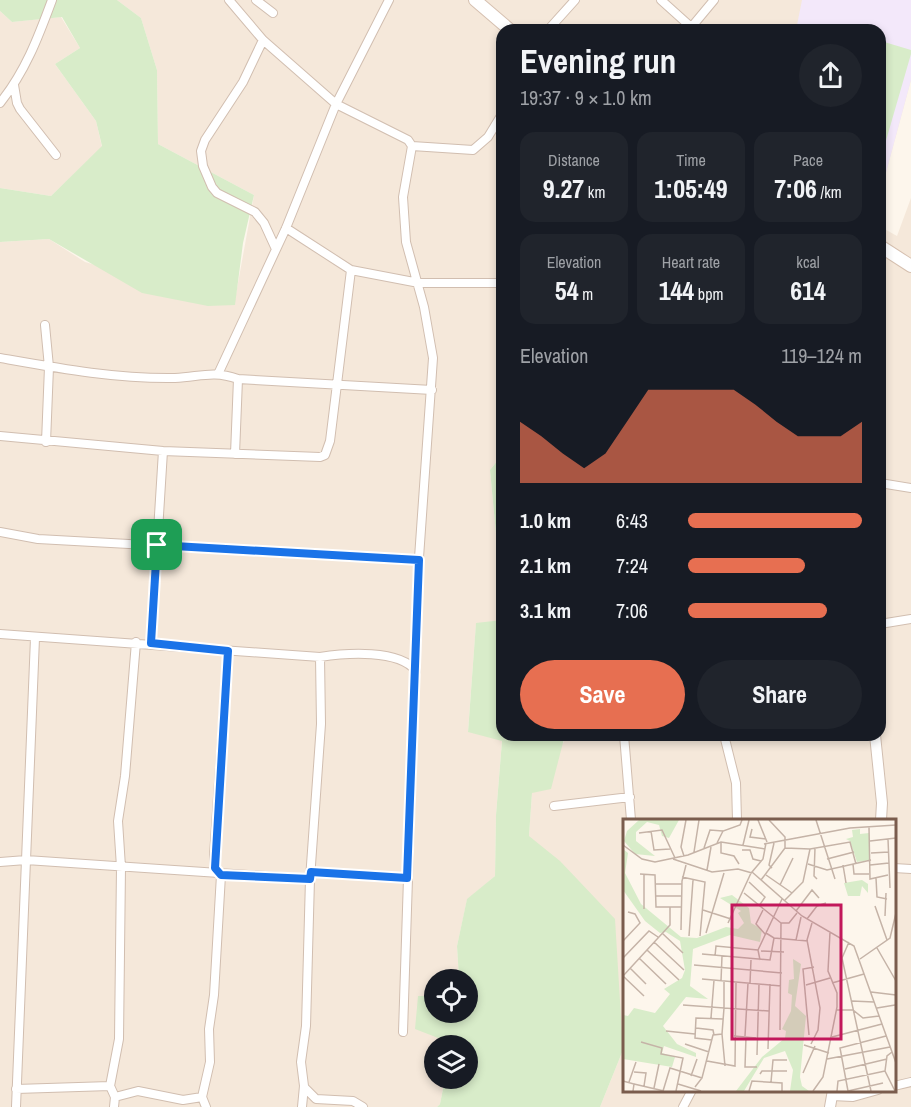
<!DOCTYPE html>
<meta charset="utf-8">
<style>
:root{--surface:#171b24;--page:#20242c;--text:#f1f3f6;--muted:#9ea1a6;--accent:#e76f51}
body{margin:0;font-family:"Archivo Narrow",sans-serif;background:var(--page);color:var(--text);height:100vh;display:flex;flex-direction:column;font-size:22px;white-space:nowrap}
*{box-sizing:border-box;margin:0}
p{font-size:20px;color:var(--muted)}
.icon{flex:none;width:33px;height:33px;fill:none;stroke:currentColor;stroke-width:2;stroke-linecap:round;stroke-linejoin:round}
.map{position:relative;flex:1;overflow:hidden}
.panel{position:absolute;left:496px;top:24px;width:390px;height:717px;display:flex;flex-direction:column;background:var(--surface);border-radius:18px;box-shadow:0 3px 9px #0003}
.panel>*{flex:none}
.buttons{position:absolute;left:424px;top:969px;display:grid;gap:12px}
.buttons a{display:grid;place-items:center;width:54px;height:54px;border-radius:50%;background:var(--surface);box-shadow:0 3px 9px #0003;font-size:30px}
.pin{position:absolute;display:grid;place-items:center;width:51px;height:51px;color:#fff;margin:-26px;border-radius:12px;box-shadow:0 3px 9px #0006}
.round{display:grid;place-items:center;flex:none;width:63px;height:63px;border-radius:32px;background:var(--page)}
.head{display:flex;align-items:center;justify-content:space-between;height:102px;padding:0 24px}
h1{font-size:33px;font-weight:800;line-height:45px}
.stats{display:grid;grid-template-columns:repeat(3,1fr);gap:9px;height:102px;padding:6px 24px}
.stats div{display:grid;align-content:center;border-radius:15px;background:var(--page);text-align:center}
.stats b{font-size:26px;font-weight:800}
.stats small{font-size:16px;font-weight:400}
.stats p{font-size:16px}
.chart{height:168px;padding:12px 24px}
.chart p{display:flex;justify-content:space-between}
.chart svg{width:100%;height:108px;margin-top:6px;fill:var(--accent);opacity:.7}
.action{display:flex;gap:12px;margin-top:auto;padding:12px 24px}
.action a{flex:1;height:69px;border-radius:36px;background:var(--accent);color:#fff;font-size:24px;font-weight:800;line-height:69px;text-align:center}
.action a+a{background:var(--page);color:var(--text)}
ul{padding:0 24px;list-style:none;font-size:20px}
li{display:grid;grid-template-columns:96px 72px 1fr;align-items:center;height:45px}
li i{height:15px;border-radius:8px;background:var(--accent)}
.map>svg:first-child{display:block}
</style>
<div class="map">
<svg width="911" height="1107" viewBox="0 0 911 1107">
<rect width="100%" height="100%" fill="#fdf6ec"/>
<path fill="#f5e8da" fill-rule="evenodd" d="M117,0H911V80L881,191L880,30H502V455L490,470L498,555L502,564V620L476,624L468,731L502,740L496,815L495,876L467,900L457,946L459,979L435,980V996H419L451,1043V1045L435,1046V1078L445,1079L440,1104L437,1107H0V242L49,239L85,262L234,305L254,195L158,144L157,70L141,18Z
M0,11L12,22L61,17L80,48L55,64L96,121L102,147L51,196L0,188Z
M911,198V1107H600L623,1050L529,836L532,793L565,740V735H880L881,227L897,236ZM624,820H894V1090H624Z"/>
<path fill="#f3e8fa" d="M802,0H911V80L881,191L880,30H796Z"/>
<path fill="#d8ecc9" d="M0,0H117L141,18L157,70L158,144L254,195L243,243L235,305L208,306L142,293L49,239L0,242V188L51,196L102,146L96,121L55,64L80,48L62,17L12,22L0,11Z
M881,41L911,50V54L881,158Z
M502,455V564L498,555L490,470Z
M502,620V735H565L551,789L532,793L529,836L560,861L615,919L623,1050L600,1107H437L440,1104L445,1079L468,1078V1046L451,1045V1043L415,1029L418,996H435V1012H468V980L459,979L457,946L467,899L495,876L496,815L502,741L468,732L476,623Z"/>
<g fill="none" stroke-linecap="round" stroke-linejoin="round">
<g stroke="#d1beb0" stroke-width="10">
<path id="minor" d="M229,0L263,40L336,104L408,140L412,146L403,197L406,242L424,307L433,358L418,572L403,1032
M256,0L273,13
M661,0L691,27
M548,30L575,0
M689,30L714,0
M263,40L243,82L205,140L201,151L203,166L212,187L217,193L255,212L264,223L275,247
M14,85L17,103L20,109L56,155
M0,103C25,72 38,38 52,0
M412,146L473,150L488,137L502,114
M286,228L351,270L419,283H502
M45,325L49,367L46,442
M0,358C57,368 116,379 175,378C200,377 212,370 238,379L235,454
M219,372L286,228L336,104L389,0
M238,379L432,390
M0,436L163,451L320,457L325,455L330,441L351,270
M880,483L911,488
M0,532L38,539L419,560
M880,624L911,619
M0,634L320,657C346,653 399,649 416,671
M151,643L163,451
M624,735L631,820
M724,735L736,783L737,820
M554,806L630,797
M0,862L26,860L310,879
M894,868L911,869
M311,872L407,878
M110,1086L119,1039L121,867L118,821L125,776L136,642
M894,1086L911,1082
M304,1087L316,1099L353,1101L363,1107
M16,1089L110,1086L115,1097L114,1107
M832,1096L853,1097L878,1090
M115,1097L138,1091L183,1100L202,1097
M16,1107L35,638
M206,1107L202,1097L210,1062L209,1029L214,995L221,875L215,868L214,855L228,651
M302,1107L304,1086L301,1062L306,1026L310,879L321,724L320,657
M683,1107L692,1090"/>
</g>
<g stroke="#d1beb0" stroke-width="12">
<path id="tertiary" d="M875,735L882,803L881,820
M830,1107L833,1090"/>
</g>
<g stroke="#d6c0b0" stroke-width="14">
<path id="secondary" d="M475,0L510,30
M880,246L911,266"/>
</g>
<use href="#minor" stroke="#fff" stroke-width="8"/>
<use href="#tertiary" stroke="#fff" stroke-width="10"/>
<use href="#secondary" stroke="#fff" stroke-width="12"/>
</g>
<g fill="none" stroke-linecap="round" stroke-linejoin="round">
<g stroke="#fff" stroke-width="12">
<path id="route" d="M157,545L419,560L407,878L311,872L310,879L221,875L215,868L228,651L151,643Z"/>
</g>
<use href="#route" stroke="#1a73e8" stroke-width="8"/>
</g>
<g transform="translate(623 819)">
<rect width="273" height="273" fill="#fdf6ec"/>
<path d="M16,1H56L46,19L39,17L36,6L24,3L13,13V22L32,37L12,35L1,22L4,12ZM237,10V15L246,14L247,41L234,43L227,22L223,20L230,18L229,11ZM0,30L5,34L2,54L18,85L58,118L74,119L103,108L115,110L121,104L115,94L118,92L97,79L109,76L126,89L128,104L139,110L137,123L107,116L70,130L67,167L85,180L63,178L40,207L54,225L73,234V238L41,227L39,234L52,238L49,248L0,240V196L5,197L11,189L32,194L47,175L41,170L59,159L62,151L57,122L43,113L37,114L22,102L0,71ZM239,61L245,65V74L239,67L237,77H225L221,64ZM170,140L178,145L172,187L183,197L177,258L179,267L186,272H167L170,251L162,232L141,239L121,272H113L139,238L162,219L163,212L159,210L168,192L169,176L165,174L166,161L171,160Z" fill="#d8ecc9"/>
<path fill="none" stroke="#c5b3a7" stroke-width="1.5" d="M135,1L144,23M193,1L212,60M246,8L247,60L265,56M129,10L127,18L143,20M28,12L31,31L47,30M16,14L39,11L52,39M265,20L267,69M247,22L273,19M94,24L100,12L117,6L119,1M98,24V34L111,37L116,45M143,24L140,40L129,53L179,97L231,127L273,244M141,25L227,9L273,6M0,26L19,40L32,43L65,36L98,23L142,30M120,26L126,1M81,29L87,11L100,12M162,29L187,30L227,23L233,45M192,29L191,57L194,60M119,31H127L130,40L138,42M71,33L76,1M248,34L266,33M61,37L58,28L63,1M50,40L89,53L115,50L129,54M204,40L231,33M185,45L204,51L248,41M230,45L231,55H246M220,46L223,64M247,46L266,44M149,49L146,46L151,24M84,51L88,28M17,55L32,56L33,88H59M143,56L169,74M59,58L82,63L77,117M253,59L254,78L264,80M138,61L162,29V18L146,1M126,63L142,78L136,87M33,65H59M157,66L170,39M121,74L158,104L157,211M32,77H59M162,81L180,63L187,30M252,87L264,121M21,90V56M80,91L108,100M140,91L133,105L142,115M173,92L189,71L196,79M262,97L263,74M184,100L194,87L203,84M105,104L128,54M158,104H166L174,94M58,111L59,62L63,46M39,114L60,134M83,114L101,54M143,114L151,119L185,122M66,117L70,61M173,121L178,98M0,122L17,104L12,95L5,93M31,123L61,151M226,123L219,139L248,272M254,129L273,162M24,131L56,161M138,132L161,133M79,135L147,141L151,119M92,137L93,127L135,131M0,139L26,112L35,118M16,139L43,165M237,140L267,119L273,94M137,141L135,131L159,80M71,146L159,154M7,149L23,165M0,157L47,106V88M0,157L21,177M79,160L158,167M98,162L99,137M127,164L128,141M209,164L241,155M183,166L207,159M248,173L273,176M229,182L251,183M60,186L101,189V162M254,189L272,186M214,191H230L240,199L256,197M88,199L91,161M73,209L90,211L91,216M43,212L72,215M99,215L102,247M186,216L180,150L191,148M111,217L133,219M122,217L125,164M123,218L122,248H134M209,218L259,205M89,221L72,219L73,199L100,200M18,223L39,229L38,235L60,239L53,272M62,225L86,233M188,225L195,211L197,189L184,121L189,104M181,226L206,234M145,230L147,165M269,233L264,237L262,252L272,272M134,236L136,165M204,240L267,228M84,242L112,247L113,163M222,250L264,240M11,253L23,254L21,267M180,254L192,227M137,255L139,252H164M68,257L74,240M0,262L11,265L10,272M6,263L13,243M148,263L150,241H164M11,265L41,272M55,265L78,272M72,268L79,259L90,216L99,215L101,189L146,192M31,269L36,245M40,272L47,249L79,259M126,272L129,262L159,264V272M190,272L200,258L214,188V174L205,152L207,113M214,272L215,262L262,252M225,272L217,229L263,217M225,272L260,264"/>
<path fill="#c2185b" fill-opacity="0.15" stroke="#c2185b" stroke-width="3" d="M109,86H218V220H109Z"/>
<rect width="273" height="273" fill="none" stroke="#7a5c4d" stroke-width="3"/>
</g>
</svg>
<div class="buttons">
<a><svg class="icon" aria-label="locate" viewBox="0 0 24 24"><circle cx="12" cy="12" r="6"/><path d="M12 2v4M12 18v4M2 12h4M18 12h4"/></svg></a>
<a><svg class="icon" aria-label="layers" viewBox="0 0 24 24"><path d="M12 4l9 5-9 5-9-5zM3 14l9 5 9-5"/></svg></a>
</div>
<div class="pin" style="left:157px;top:545px;background:#1e9e55"><svg class="icon" aria-label="arrive" viewBox="0 0 24 24"><path d="M6 21V4h12l-3 4 3 4H6"/></svg></div>
<section class="panel">
<div class="head"><div><h1>Evening run</h1><p>19:37 · 9 × 1.0 km</p></div><a class="round"><svg class="icon" aria-label="share" viewBox="0 0 24 24"><path d="M12 15V3M7 8l5-5 5 5M5 13v7h14v-7"/></svg></a></div>
<div class="stats">
<div><p>Distance</p><b>9.27<small> km</small></b></div>
<div><p>Time</p><b>1:05:49</b></div>
<div><p>Pace</p><b>7:06<small> /km</small></b></div>
</div>
<div class="stats">
<div><p>Elevation</p><b>54<small> m</small></b></div>
<div><p>Heart rate</p><b>144<small> bpm</small></b></div>
<div><p>kcal</p><b>614</b></div>
</div>
<div class="chart"><p><span>Elevation</span>119–124 m</p>
<svg viewBox="0 0 160 44" preserveAspectRatio="none"><path d="M0 44V19L10 25L20 32L30 38L40 32L50 19L60 6L70 6L80 6L90 6L100 6L110 12L120 19L130 25L140 25L150 25L160 19V44z"/></svg>
</div>
<ul>
<li><b>1.0 km</b>6:43<i style="width:100%"></i></li>
<li><b>2.1 km</b>7:24<i style="width:67%"></i></li>
<li><b>3.1 km</b>7:06<i style="width:80%"></i></li>
</ul>
<div class="action"><a>Save</a><a>Share</a></div>
</section>
</div>
